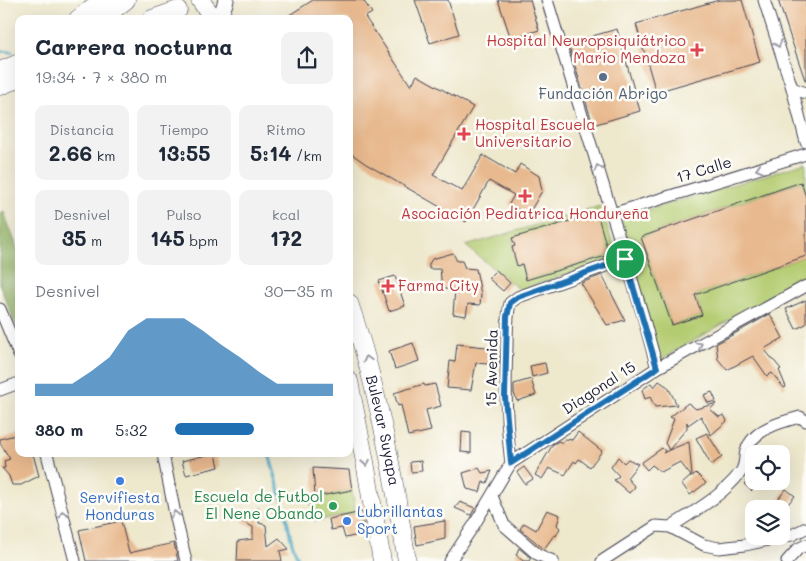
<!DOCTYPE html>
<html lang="es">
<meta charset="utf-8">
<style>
:root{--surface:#fff;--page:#f2f2f3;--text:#1f2937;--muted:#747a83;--accent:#1f6fb2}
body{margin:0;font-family:Mali,sans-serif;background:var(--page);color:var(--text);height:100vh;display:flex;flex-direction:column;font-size:19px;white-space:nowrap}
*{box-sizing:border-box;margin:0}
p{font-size:16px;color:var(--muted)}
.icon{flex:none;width:28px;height:28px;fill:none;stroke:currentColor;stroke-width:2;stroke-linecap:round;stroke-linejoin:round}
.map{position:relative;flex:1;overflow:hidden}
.sheet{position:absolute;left:15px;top:15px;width:338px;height:442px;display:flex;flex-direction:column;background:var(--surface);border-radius:10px;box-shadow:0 5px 20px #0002}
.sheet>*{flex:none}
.tools{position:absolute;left:745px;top:445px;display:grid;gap:10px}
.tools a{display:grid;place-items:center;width:45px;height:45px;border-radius:10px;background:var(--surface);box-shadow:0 5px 20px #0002;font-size:25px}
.pin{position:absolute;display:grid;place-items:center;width:42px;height:42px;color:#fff;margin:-21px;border:2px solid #fff;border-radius:50%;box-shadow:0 1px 5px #0007}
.round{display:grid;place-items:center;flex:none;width:52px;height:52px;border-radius:10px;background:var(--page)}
.overview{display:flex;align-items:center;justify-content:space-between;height:85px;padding:0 20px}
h1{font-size:22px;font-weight:800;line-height:38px}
.metrics{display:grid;grid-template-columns:repeat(3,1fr);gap:8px;height:85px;padding:5px 20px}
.metrics div{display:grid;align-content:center;border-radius:10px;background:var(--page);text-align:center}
.metrics b{font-size:21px;font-weight:800}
.metrics small{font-size:14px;font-weight:400}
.metrics p{font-size:14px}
.chart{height:140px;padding:10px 20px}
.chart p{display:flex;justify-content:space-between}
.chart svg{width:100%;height:90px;margin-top:5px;fill:var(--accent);opacity:.7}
ul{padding:0 20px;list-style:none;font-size:16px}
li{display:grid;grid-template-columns:80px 60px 1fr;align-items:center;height:38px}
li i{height:12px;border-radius:6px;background:var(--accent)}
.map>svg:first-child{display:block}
</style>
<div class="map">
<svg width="806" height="561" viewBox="0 0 806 561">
<rect width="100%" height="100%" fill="#fdfcf7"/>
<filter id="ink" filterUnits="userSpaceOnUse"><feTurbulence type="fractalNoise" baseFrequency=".02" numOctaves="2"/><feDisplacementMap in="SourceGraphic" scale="10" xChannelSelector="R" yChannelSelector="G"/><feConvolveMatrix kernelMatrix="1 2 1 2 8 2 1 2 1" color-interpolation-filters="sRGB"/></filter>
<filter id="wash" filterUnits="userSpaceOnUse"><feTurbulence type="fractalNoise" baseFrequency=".0096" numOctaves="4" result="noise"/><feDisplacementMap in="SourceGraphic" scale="20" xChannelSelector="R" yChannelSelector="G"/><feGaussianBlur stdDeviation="1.12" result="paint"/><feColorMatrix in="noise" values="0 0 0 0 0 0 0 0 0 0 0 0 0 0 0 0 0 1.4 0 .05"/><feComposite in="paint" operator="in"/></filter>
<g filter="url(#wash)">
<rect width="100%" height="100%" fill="#eee8cd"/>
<path fill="#b4cc71" stroke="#6b7756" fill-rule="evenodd" d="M806,163V197L800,182L641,237L672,325L702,315L695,295L806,256V276L660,360L620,218Z
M600,206L617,257L520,290L466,246ZM596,213L609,255L526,280L522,264L517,265L512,247L515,246L512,239Z
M352,490L356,513L315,521L310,498Z"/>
<path fill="#8fb063" stroke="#58694f" d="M4,212L19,253V333L0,286V214Z"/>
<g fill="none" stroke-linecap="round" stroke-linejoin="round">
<path stroke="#49a8c8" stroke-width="3" d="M0,51L12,52
M269,454L282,499L292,543L299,561"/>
</g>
<g id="blocks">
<path fill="#e8b98e" d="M313,0H363L372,13L365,17L411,86L417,75L473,107L433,175L462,191L483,155L515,174L520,164L539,176L542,191L528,215L509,204L514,195L489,181L466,222L366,164L349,152V19H283Z
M415,0H448L459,34L430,43Z
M498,0H530L539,30L511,39Z
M719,0H742L760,62L656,92L636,24Z
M778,0H806V80H805L790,36Z
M617,29L640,111L593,125L568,43Z
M801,182L806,197V256L695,295L702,315L672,325L641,237Z
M597,213L609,255L526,280L522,264L517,266L512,247L515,246L512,238Z
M453,253L457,261H462L465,268L476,269L481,294L480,305L468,304L466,316L453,314L455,289H442L440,269H429V264L432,259Z
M496,270L510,283L503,291L488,278Z
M602,275L625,320L607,325L581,283Z
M395,276L405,306L389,311L379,281Z
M806,300V324L796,329L786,309Z
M770,314L783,338L764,349L781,369L779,370L786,387L784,388L772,373L767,376L753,356L727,370L718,359L716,344Z
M413,343L419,361L395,369L389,351Z
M457,344L486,347V349L499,350V365L476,363L471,390L447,388L450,361L455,362Z
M545,363L547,373L532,377L530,366Z
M531,379L536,395L517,401L514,393V384Z
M659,381L668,387L677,405L655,407L650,397L645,399L642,390L651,383L654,387Z
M424,384L425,386L435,384L441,406L426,410L431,431L408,436L401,405L398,406L394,393Z
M712,392L716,401L708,403L704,395Z
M688,403L696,409L717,403L710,409L719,417L724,415L727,421L711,435L701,416L688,425L687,422V428L669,450L689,442L692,476L696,473L706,483L690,495L682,484L691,476L680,462L661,472L652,465L647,470L641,463L662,448L665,451L663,453L669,450L665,443L674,419L670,417Z
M462,432L471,433V453L461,452Z
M578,432L602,451L590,467L579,459L576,463L574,461L565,475L549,468L542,479L535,475L553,444L559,441L562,443L565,439L572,440Z
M707,433L722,457L711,465L696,438Z
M19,434V454H33L39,476L21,485H12L9,476L2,468H5L4,461L10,459L0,443V439Z
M211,454H216L219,467L186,475L182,461Z
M618,457L624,463L628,459L638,464L627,478L635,487L629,493L614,480L619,476L611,467Z
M421,461L422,471L411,472L410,462Z
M524,467L533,479L525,484L517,472Z
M313,468L349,470L352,490L315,497Z
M479,468L482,473L492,471L487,483L483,482L480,492L467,489L463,473Z
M751,476L754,479V481L759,483L752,491L744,484Z
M786,489L795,496L787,505L779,498Z
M460,502L475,508L471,515L455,508Z
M259,507V523L266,525L268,546L279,538L289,549L280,551L282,561H237L238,541L253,539V527L241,521Z
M547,510L560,515L557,525L560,528L556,536L554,535L544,549L520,529L524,523L536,530Z
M362,512L365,523L357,524L359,535L345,538L342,528L331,530L329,519Z
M121,521L129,553L174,543L178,561H86L79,530Z
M445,521V539L417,545L414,526Z
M519,548L531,558L529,561H523L516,555Z"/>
</g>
</g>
<g filter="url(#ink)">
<use href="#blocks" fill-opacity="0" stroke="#414051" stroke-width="1"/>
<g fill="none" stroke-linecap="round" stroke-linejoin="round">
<g stroke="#414051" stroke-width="13">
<path id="street" d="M547,0L643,316L657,368
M764,0L792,88L806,142
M792,88L806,93
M612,214L806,154
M0,309L19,355
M0,390L19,383
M47,454L75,561
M163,454L175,514L186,561
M511,463C506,423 505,385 507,346C507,331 507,317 510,303L518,297L625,259
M492,496L504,525L537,554L553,561
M670,527C695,511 722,496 740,473C746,466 744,458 746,451C753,429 781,422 800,417L806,421
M450,561L474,525L511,463L657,368L806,286
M602,561L656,526L670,527L704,545L719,548L745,545L792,535L806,528
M787,561L798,549L806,545"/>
</g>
<g stroke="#414051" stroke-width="17">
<path id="secondary" d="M220,19L226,0"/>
</g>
<g stroke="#414051" stroke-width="19">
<g id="primary">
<path d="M200,0L214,19"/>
<path d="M78,19L103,0"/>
<path d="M102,19L126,0"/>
<path d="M152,19L178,10"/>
<path d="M0,71L19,63"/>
<path d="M0,86L19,78"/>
<path id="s1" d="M349,303C378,387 393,474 407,561"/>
<path d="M349,381L365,462L382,561"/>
</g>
</g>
<use href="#street" stroke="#fff" stroke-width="11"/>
<use href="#secondary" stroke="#fff" stroke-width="15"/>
<use href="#primary" stroke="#fff" stroke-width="18"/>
</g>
<defs><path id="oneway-chevron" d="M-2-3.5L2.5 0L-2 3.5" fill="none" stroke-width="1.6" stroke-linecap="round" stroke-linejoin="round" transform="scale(1.25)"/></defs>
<g stroke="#9c9ca7">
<use href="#oneway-chevron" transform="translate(778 44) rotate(73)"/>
<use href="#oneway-chevron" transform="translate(598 168) rotate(-107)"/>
<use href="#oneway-chevron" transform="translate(759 169) rotate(163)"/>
<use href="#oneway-chevron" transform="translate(699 345) rotate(-29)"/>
<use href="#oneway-chevron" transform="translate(367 359) rotate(-105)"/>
<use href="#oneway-chevron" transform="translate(366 463) rotate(80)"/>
<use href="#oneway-chevron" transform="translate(63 514) rotate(-104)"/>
<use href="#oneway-chevron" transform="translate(175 514) rotate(-102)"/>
</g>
</g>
<g fill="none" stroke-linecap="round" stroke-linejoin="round" filter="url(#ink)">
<g stroke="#fff" stroke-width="10">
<path id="route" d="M625,259L657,368L511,463L505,397L507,317L510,303L518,297Z"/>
</g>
<use href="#route" stroke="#1f6fb2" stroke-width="6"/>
</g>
<g fill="#e0444e" stroke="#fdfcf7" stroke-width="2">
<path d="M694.5 42.5h5v5h5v5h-5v5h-5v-5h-5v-5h5z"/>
<path d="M461.5 126.5h5v5h5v5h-5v5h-5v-5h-5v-5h5z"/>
<path d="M522.5 188.5h5v5h5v5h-5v5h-5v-5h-5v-5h5z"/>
<path d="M385.5 278.5h5v5h5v5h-5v5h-5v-5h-5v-5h5z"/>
</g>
<circle fill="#5c6f8a" stroke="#fdfcf7" stroke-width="2" cx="603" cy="77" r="5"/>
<g fill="#3f7fe0" stroke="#fdfcf7" stroke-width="2">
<circle cx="120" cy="481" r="5"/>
<circle cx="347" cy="521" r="5"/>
</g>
<circle fill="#2e9e5b" stroke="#fdfcf7" stroke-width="2" cx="333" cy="506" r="5"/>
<g text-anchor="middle" stroke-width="5" stroke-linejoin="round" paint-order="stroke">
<g font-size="15" fill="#be3a42" stroke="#fdfcf7" text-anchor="start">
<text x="686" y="46" text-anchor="end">Hospital Neuropsiquiátrico<tspan x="686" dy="17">Mario Mendoza</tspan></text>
<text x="475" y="130">Hospital Escuela<tspan x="475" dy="17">Universitario</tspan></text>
<text x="525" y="219" text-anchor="middle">Asociación Pediatrica Hondureña</text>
<text x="398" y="291">Farma City</text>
</g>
<g font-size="15" fill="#4e5e75" stroke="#fdfcf7">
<text x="603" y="99">Fundación Abrigo</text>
</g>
<g font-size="15" fill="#22223b" stroke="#fdfcf7">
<text transform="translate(704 170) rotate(-17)" y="5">17 Calle</text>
<text transform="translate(492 368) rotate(-89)" y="5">15 Avenida</text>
<text transform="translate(599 388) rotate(-33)" y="5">Diagonal 15</text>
<text dy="5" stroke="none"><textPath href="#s1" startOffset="132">Bulevar Suyapa</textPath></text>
</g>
<g font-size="15" fill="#27864d" stroke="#fdfcf7" text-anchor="end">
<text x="323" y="502">Escuela de Futbol<tspan x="323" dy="17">El Nene Obando</tspan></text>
</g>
<g font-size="15" fill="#366cbe" stroke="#fdfcf7">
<text x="120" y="503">Servifiesta<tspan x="120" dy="17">Honduras</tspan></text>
<text x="357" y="517" text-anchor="start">Lubrillantas<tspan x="357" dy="17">Sport</tspan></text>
</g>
</g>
</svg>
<div class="tools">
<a><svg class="icon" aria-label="locate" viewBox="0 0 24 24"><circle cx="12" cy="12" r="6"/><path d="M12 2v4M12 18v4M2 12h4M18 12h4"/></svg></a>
<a><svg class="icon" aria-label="layers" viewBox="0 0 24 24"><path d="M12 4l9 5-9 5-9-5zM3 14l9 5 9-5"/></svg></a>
</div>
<div class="pin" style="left:625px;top:259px;background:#1e9e55"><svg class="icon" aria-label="arrive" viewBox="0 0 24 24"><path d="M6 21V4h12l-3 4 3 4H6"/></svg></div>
<section class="sheet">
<div class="overview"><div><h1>Carrera nocturna</h1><p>19:34 · 7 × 380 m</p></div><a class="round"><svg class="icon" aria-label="share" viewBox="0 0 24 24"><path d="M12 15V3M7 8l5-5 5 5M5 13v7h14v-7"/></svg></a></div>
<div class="metrics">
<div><p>Distancia</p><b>2.66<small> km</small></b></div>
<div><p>Tiempo</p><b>13:55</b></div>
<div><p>Ritmo</p><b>5:14<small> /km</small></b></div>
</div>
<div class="metrics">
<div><p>Desnivel</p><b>35<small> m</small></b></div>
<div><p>Pulso</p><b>145<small> bpm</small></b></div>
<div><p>kcal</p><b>172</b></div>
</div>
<div class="chart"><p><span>Desnivel</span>30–35 m</p>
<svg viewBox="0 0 160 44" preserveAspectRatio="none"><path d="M0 44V38L10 38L20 38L30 32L40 25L50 12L60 6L70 6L80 6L90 12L100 19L110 25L120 32L130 38L140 38L150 38L160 38V44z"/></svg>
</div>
<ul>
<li><b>380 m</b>5:32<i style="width:50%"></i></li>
</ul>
</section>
</div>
